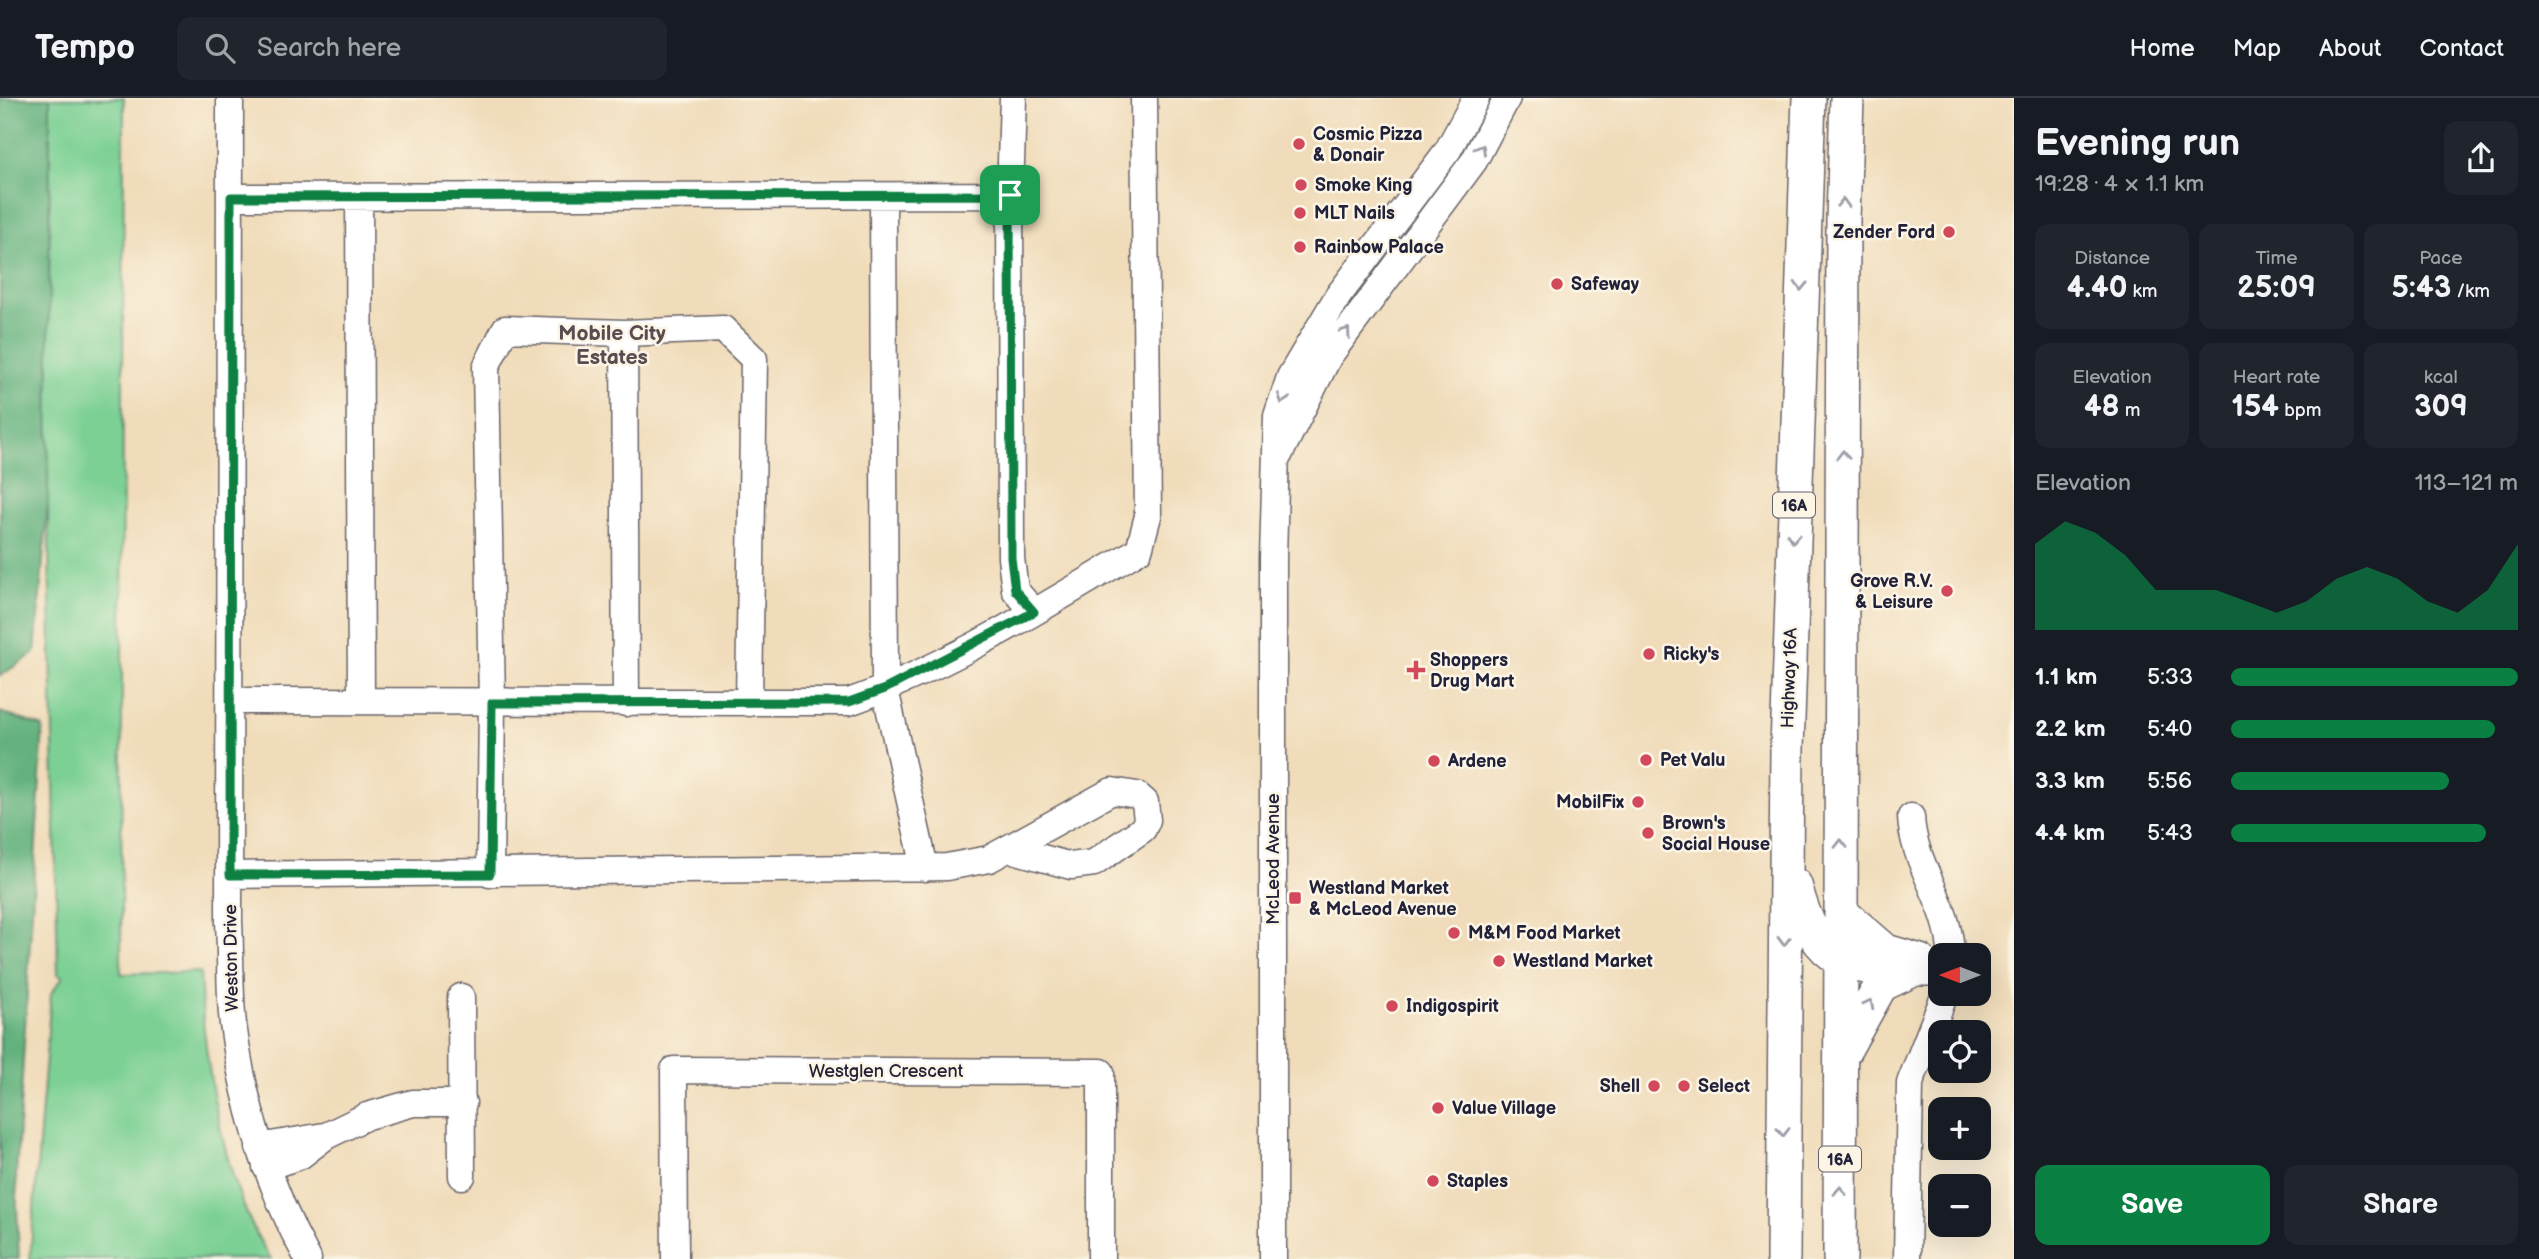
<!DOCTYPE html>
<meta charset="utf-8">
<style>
:root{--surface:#171b24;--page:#20242c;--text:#f1f3f6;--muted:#9ea1a6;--line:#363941;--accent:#0b8043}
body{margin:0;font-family:"Balsamiq Sans",sans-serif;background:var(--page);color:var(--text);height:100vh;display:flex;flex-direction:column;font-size:26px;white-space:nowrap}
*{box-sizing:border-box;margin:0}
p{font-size:23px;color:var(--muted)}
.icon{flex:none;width:38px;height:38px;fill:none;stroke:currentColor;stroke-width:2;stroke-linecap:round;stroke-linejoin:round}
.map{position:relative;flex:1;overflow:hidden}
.sheet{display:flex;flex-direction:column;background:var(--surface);width:525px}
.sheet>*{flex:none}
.needle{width:46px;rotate:270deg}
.buttons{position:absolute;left:1928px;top:845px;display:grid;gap:14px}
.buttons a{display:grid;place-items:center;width:63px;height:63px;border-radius:14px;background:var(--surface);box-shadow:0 7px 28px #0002;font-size:35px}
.pin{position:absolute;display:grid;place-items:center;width:60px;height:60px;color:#fff;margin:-30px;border-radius:14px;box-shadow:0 4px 10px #0006}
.round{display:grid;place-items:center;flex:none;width:74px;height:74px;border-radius:14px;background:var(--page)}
.headline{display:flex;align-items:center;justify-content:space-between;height:119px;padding:0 21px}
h1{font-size:38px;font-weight:700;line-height:52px}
.stats{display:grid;grid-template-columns:repeat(3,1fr);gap:10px;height:119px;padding:7px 21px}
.stats div{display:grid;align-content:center;border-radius:14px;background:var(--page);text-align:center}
.stats b{font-size:30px;font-weight:700}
.stats small{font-size:19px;font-weight:400}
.stats p{font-size:19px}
.chart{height:196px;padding:14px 21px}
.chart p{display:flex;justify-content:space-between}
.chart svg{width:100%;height:126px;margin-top:7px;fill:var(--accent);opacity:.7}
.button{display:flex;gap:14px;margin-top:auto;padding:14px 21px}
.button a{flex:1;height:80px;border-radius:14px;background:var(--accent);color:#fff;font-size:28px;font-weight:700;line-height:80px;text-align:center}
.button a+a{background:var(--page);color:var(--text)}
ul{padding:0 21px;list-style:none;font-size:23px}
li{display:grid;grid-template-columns:112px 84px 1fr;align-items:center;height:52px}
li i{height:18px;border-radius:9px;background:var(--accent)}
header{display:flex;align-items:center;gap:42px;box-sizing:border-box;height:98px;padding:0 35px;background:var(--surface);border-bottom:2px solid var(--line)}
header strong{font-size:33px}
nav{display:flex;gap:38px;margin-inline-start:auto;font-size:24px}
.search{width:490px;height:63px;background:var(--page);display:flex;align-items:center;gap:18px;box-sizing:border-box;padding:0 24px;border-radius:14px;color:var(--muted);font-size:26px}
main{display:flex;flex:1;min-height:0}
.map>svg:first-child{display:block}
</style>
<header>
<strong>Tempo</strong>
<div class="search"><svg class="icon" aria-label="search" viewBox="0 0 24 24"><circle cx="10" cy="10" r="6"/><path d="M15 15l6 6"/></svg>Search here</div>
<nav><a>Home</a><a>Map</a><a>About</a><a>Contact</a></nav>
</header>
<main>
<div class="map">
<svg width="2014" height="1161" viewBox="0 0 2014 1161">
<rect width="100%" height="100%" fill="#fcf5e5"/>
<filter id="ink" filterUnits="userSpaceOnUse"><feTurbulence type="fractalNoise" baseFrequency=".0143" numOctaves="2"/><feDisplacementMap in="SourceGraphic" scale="14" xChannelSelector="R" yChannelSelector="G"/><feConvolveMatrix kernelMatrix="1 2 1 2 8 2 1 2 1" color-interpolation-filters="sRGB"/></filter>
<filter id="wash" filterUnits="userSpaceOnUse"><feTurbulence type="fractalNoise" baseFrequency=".00686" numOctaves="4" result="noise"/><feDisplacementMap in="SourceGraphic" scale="28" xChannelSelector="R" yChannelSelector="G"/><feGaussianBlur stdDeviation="1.57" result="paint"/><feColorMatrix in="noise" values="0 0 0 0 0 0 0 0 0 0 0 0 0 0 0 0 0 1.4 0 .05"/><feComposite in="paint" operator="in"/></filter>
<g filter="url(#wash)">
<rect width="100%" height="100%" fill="#f0dcba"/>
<path fill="#7bd094" stroke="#4e7968" stroke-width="2" d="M50,0H124L121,876L200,874C203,959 223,1090 271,1161H30L51,895L63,879L58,876L48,406Z"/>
<path fill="#64b27e" stroke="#436a5c" stroke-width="2" d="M0,0H50L48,406L35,555L0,578Z
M0,614L43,629L16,1079L19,1161H0Z"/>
</g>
<g filter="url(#ink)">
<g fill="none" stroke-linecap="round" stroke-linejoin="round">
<g stroke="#6a6367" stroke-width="29">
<path id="minor" d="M230,0L229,824C231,857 229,893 233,926C244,1008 268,1089 308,1161
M1013,0L1010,97L1011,460L1015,492L1034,514
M883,98L885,591L925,770
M231,99L1010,97
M359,99L361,602
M624,235L626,605
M1279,357L1329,258L1474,63L1507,0
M232,603L849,604C951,568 1046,507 1139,452L1148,418L1144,0
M1911,719C1913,768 1951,807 1951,858
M490,776L492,605L486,269L505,231L624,235L723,231L754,261L749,605
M230,777L947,769L989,761L1112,693L1137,697L1145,704L1147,722L1143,731L1094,765L1071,768L1010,751
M461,899L462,1078
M259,1049L324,1038
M266,1069L300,1058L326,1038L367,1018L413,1005H463
M675,1161L674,972L1101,974V1161
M1273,1161V460L1277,318L1290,279L1338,198L1448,52L1476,0
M1907,1161L1910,985L1945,896"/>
</g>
<g stroke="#6a6367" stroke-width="36">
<path id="major" d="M1795,787C1819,879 1857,871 1941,871
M1841,814L1886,853L1920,863
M1843,955L1881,887L1913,872
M1783,1161L1787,651L1809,0
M1840,1161L1843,121L1847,0"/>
</g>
<use href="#minor" stroke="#fff" stroke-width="26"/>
<use href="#major" stroke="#fff" stroke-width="33"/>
</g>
<defs><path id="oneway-chevron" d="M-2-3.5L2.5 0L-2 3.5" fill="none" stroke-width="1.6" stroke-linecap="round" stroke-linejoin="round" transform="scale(1.75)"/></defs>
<g stroke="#9c9ca7">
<use href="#oneway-chevron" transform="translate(1481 51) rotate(-60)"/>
<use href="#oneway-chevron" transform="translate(1843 105) rotate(-88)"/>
<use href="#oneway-chevron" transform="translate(1801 188) rotate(92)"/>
<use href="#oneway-chevron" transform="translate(1346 234) rotate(-54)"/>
<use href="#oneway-chevron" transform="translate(1283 301) rotate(109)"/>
<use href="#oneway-chevron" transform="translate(1843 357) rotate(-90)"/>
<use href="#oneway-chevron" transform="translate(1793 440) rotate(92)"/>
<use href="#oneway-chevron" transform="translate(1841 746) rotate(-90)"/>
<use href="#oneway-chevron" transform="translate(1784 843) rotate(91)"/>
<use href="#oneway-chevron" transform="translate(1869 906) rotate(-63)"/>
<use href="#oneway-chevron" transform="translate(1783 1034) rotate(90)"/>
<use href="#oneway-chevron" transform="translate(1840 1093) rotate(-90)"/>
</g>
</g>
<g fill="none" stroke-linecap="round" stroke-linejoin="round" filter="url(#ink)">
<g stroke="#fff" stroke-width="14">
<path id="route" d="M1010,97L1011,460L1015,492L1034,514L885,591L849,604L492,605L490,776L230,777L231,99Z"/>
</g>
<use href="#route" stroke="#0b8043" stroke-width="9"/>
</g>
<g fill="#d1495b" stroke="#fcf5e5" stroke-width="2.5">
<circle cx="1299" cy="46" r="7"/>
<circle cx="1301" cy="87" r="7"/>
<circle cx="1300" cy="115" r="7"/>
<circle cx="1949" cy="134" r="7"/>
<circle cx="1300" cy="149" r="7"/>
<circle cx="1557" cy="186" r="7"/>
<circle cx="1947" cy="493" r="7"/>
<circle cx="1649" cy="556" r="7"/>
<path d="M1412.5 561.5h7v7h7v7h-7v7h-7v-7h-7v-7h7z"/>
<circle cx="1646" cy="662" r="7"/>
<circle cx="1434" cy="663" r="7"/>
<circle cx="1638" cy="704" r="7"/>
<circle cx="1648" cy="735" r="7"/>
<rect x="1288" y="793" width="14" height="14" rx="3.5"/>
<circle cx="1454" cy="835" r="7"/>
<circle cx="1499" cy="863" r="7"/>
<circle cx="1392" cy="908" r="7"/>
<circle cx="1654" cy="988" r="7"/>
<circle cx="1684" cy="988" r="7"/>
<circle cx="1438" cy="1010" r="7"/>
<circle cx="1433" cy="1083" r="7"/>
</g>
<g text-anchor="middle" stroke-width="5" stroke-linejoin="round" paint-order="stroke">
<g fill="#fcf5e5" stroke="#63616e" stroke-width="2">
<rect x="1773" y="394.5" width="42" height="25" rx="5"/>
<rect x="1819" y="1048.5" width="42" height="25" rx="5"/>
</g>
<g font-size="16" font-weight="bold" fill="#22223b">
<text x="1794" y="413">16A</text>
<text x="1840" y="1067">16A</text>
</g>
<g font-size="18" font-weight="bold" fill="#22223b" stroke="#fcf5e5" text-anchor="start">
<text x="1313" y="42">Cosmic Pizza<tspan x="1313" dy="21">&amp; Donair</tspan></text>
<text x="1315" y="93">Smoke King</text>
<text x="1314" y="121">MLT Nails</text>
<text x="1935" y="140" text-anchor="end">Zender Ford</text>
<text x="1314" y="155">Rainbow Palace</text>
<text x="1571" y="192">Safeway</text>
<text x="1933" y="489" text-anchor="end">Grove R.V.<tspan x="1933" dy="21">&amp; Leisure</tspan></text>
<text x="1663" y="562">Ricky's</text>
<text x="1430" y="568">Shoppers<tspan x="1430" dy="21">Drug Mart</tspan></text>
<text x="1660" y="668">Pet Valu</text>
<text x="1448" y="669">Ardene</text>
<text x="1624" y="710" text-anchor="end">MobilFix</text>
<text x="1662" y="731">Brown's<tspan x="1662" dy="21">Social House</tspan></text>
<text x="1309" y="796">Westland Market<tspan x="1309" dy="21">&amp; McLeod Avenue</tspan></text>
<text x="1468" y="841">M&amp;M Food Market</text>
<text x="1513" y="869">Westland Market</text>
<text x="1406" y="914">Indigospirit</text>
<text x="1640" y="994" text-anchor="end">Shell</text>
<text x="1698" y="994">Select</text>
<text x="1452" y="1016">Value Village</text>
<text x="1447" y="1089">Staples</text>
</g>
<g font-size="18" fill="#22223b" stroke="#fcf5e5">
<text transform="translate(1789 580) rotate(-88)" y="6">Highway 16A</text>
<text transform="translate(1273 761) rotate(-90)" y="6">McLeod Avenue</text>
<text transform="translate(231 860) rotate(-91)" y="6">Weston Drive</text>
<text x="886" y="979">Westglen Crescent</text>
</g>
<g font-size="21" font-weight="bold" fill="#5a4d51" stroke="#fcf5e5">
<text x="612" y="242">Mobile City<tspan x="612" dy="24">Estates</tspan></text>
</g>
</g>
</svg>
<div class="buttons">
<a><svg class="needle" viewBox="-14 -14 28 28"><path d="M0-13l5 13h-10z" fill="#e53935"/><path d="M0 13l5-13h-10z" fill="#9ea1a6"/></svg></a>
<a><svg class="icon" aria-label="locate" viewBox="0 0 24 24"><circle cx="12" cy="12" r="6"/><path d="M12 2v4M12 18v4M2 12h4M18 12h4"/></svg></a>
<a>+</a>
<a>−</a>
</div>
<div class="pin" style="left:1010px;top:97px;background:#1e9e55"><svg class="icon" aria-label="arrive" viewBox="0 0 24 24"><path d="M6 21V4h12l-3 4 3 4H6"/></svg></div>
</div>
<section class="sheet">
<div class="headline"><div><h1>Evening run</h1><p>19:28 · 4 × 1.1 km</p></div><a class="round"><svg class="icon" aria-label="share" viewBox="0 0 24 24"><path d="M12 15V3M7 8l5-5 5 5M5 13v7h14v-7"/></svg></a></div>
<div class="stats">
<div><p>Distance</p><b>4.40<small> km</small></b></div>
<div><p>Time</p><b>25:09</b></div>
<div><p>Pace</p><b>5:43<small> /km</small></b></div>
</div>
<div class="stats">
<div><p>Elevation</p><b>48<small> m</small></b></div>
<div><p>Heart rate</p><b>154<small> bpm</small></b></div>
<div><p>kcal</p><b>309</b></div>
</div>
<div class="chart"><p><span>Elevation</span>113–121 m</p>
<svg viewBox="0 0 160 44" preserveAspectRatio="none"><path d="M0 44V14L10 6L20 10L30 18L40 30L50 30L60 30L70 34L80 38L90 34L100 26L110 22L120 26L130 34L140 38L150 30L160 14V44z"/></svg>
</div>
<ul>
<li><b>1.1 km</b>5:33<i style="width:100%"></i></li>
<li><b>2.2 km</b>5:40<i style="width:92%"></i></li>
<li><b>3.3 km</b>5:56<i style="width:76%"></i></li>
<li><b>4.4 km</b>5:43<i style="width:89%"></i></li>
</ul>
<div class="button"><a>Save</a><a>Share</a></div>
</section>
</main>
